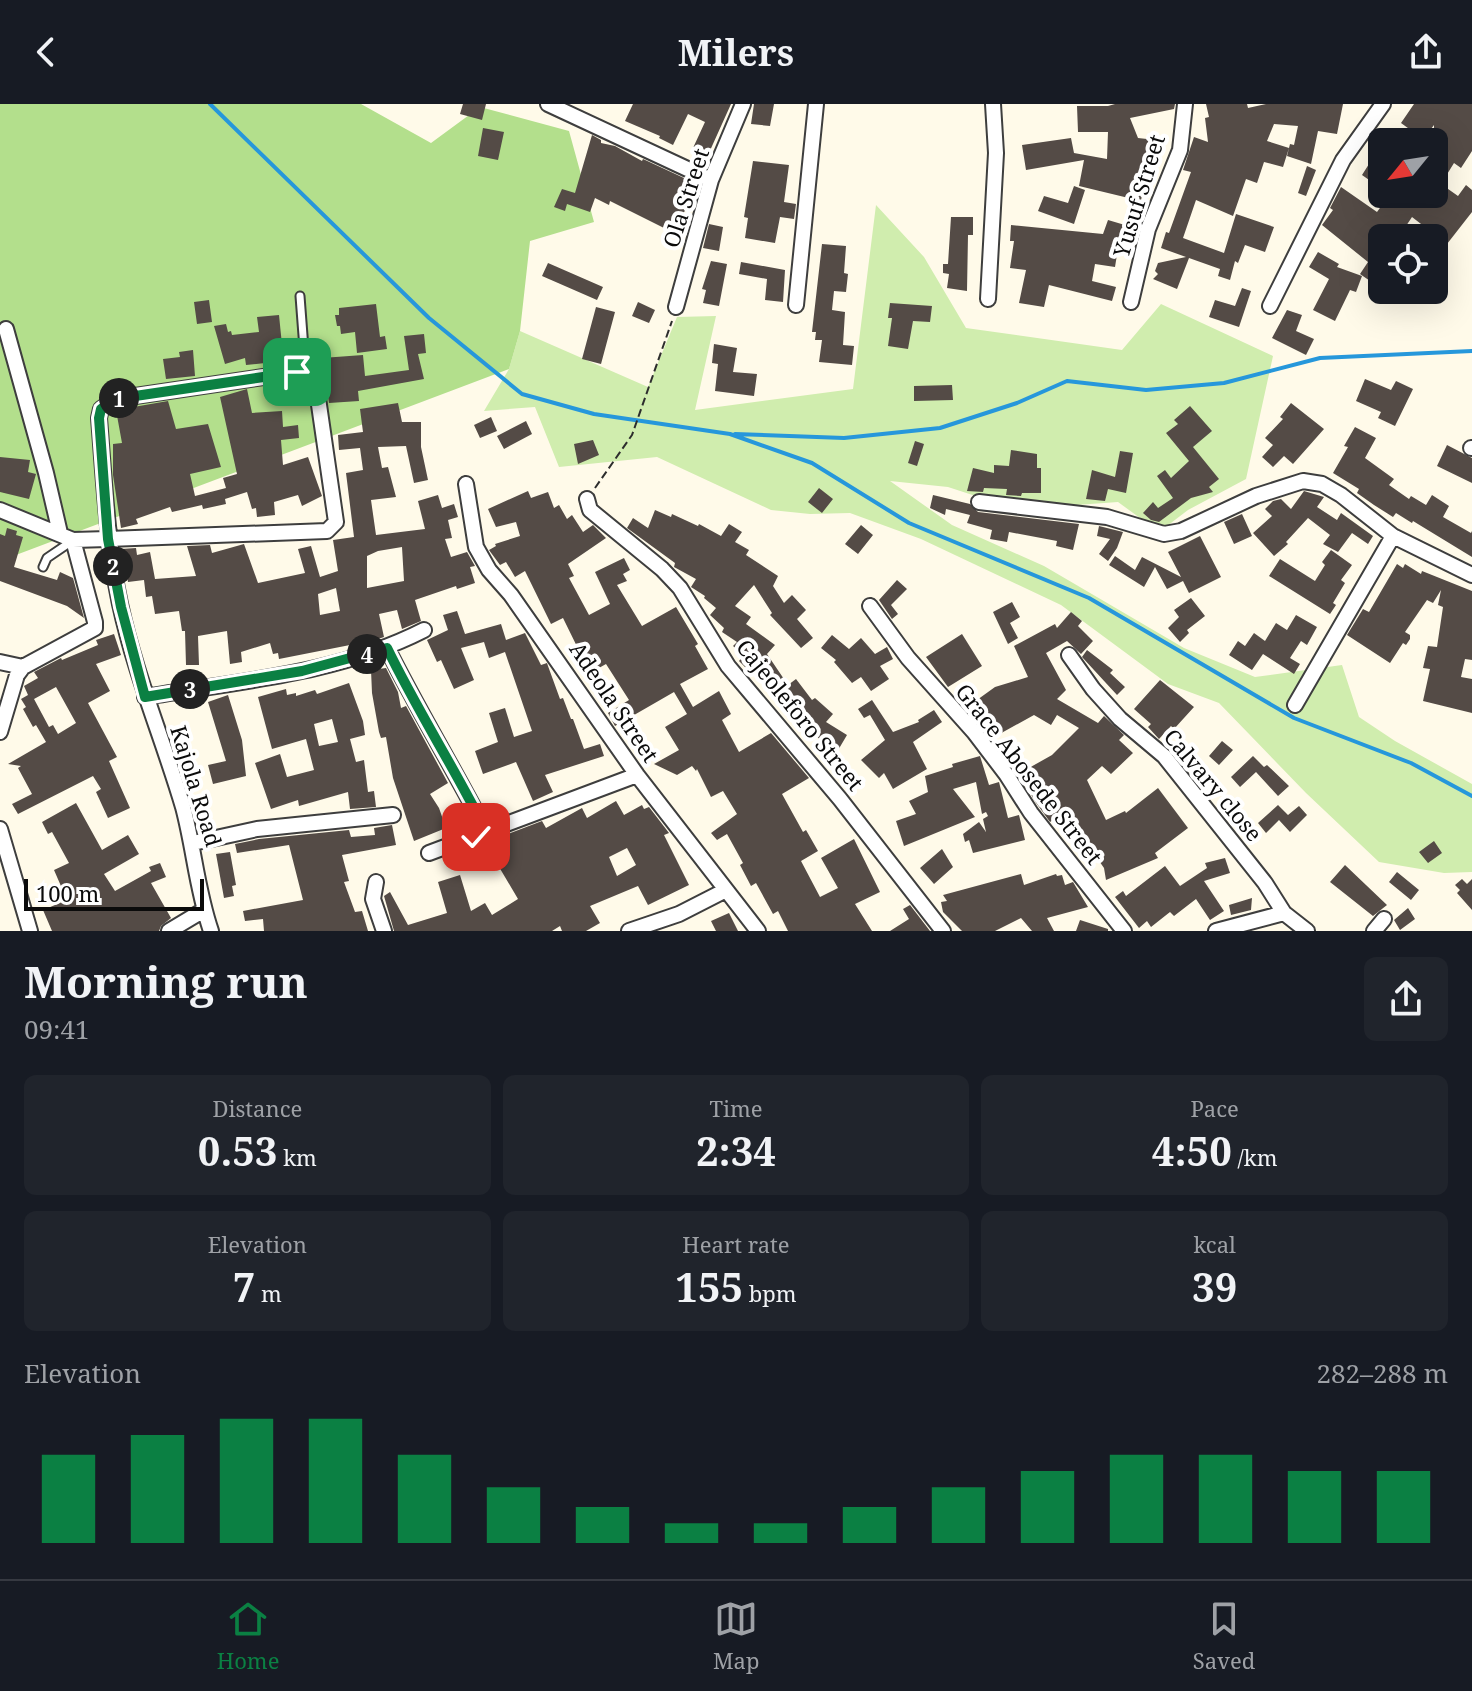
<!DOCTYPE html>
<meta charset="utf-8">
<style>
:root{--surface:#171b24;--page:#20242c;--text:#f1f3f6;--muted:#9ea1a6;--line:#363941;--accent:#0b8043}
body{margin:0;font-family:"Noto Serif",serif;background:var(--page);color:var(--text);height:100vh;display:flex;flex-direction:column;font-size:30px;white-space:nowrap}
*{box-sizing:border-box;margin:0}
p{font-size:26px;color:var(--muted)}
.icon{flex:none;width:44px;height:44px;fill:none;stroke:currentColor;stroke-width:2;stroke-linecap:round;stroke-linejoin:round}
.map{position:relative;height:827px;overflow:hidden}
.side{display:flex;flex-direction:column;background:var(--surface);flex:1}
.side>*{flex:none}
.needle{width:52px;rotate:240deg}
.fabs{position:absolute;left:1368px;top:24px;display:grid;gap:16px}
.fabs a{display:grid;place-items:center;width:80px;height:80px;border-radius:12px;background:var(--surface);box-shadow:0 8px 32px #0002;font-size:40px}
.scale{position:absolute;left:24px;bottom:20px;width:180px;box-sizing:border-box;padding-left:8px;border:4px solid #0b0b0b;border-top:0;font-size:22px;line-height:28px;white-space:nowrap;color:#0b0b0b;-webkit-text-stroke:6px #fff;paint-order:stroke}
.pin{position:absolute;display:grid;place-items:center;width:68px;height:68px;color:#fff;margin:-34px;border-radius:16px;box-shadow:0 4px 12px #0006}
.km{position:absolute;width:40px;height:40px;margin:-20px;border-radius:50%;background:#222;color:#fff;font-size:22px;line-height:40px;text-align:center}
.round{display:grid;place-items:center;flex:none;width:84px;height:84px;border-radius:12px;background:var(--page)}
.headline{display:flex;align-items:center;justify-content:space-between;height:136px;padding:0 24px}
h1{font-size:44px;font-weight:700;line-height:60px}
.stats{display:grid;grid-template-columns:repeat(3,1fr);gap:12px;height:136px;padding:8px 24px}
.stats div{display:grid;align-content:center;border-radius:12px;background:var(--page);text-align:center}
.stats b{font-size:40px;font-weight:700}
.stats small{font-size:22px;font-weight:400}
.stats p{font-size:22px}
.chart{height:224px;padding:16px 24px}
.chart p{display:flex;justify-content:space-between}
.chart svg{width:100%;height:144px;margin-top:8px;stroke:var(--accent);stroke-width:6}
header{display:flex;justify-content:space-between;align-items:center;height:104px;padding:0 24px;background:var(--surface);font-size:36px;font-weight:700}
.dock{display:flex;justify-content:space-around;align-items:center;height:112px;border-top:2px solid var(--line);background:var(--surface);font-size:22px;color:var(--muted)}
.dock a{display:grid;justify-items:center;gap:4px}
.dock .on{color:var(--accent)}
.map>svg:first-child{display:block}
</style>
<header><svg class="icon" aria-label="back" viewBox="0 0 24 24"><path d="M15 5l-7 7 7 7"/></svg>Milers<svg class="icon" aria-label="share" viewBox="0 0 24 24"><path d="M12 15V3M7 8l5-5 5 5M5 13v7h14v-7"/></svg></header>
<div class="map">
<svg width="1472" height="827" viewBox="0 0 1472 827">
<rect width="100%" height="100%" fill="#fffae9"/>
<path fill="#d0edae" d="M876,101L924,153L966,224L1122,246L1161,200L1273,252L1246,375L1188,406L1167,422H1151L1118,398L1048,403L994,398L948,383L890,377L952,421L1044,462L1184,544L1255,573L1342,561L1359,613L1395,637L1472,680V768L1444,769L1379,758L1306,689L1219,599L1168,580L1061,501L921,435L850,409L810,410L771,406L657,353L559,363L535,303L484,307L509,265L520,227L648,283L677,213L716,212L695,306L853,285Z"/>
<path fill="#b3df8c" d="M0,0H361L431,39L480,3L569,27L594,118L530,137L520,227L509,265L0,457Z"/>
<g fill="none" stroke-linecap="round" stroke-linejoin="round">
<path stroke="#2697db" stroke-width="4" d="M210,0L429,214L522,290L594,310L730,330L812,359L909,419L1089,494L1294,614L1411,659L1472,692
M735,330L844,334L940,324L1017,299L1067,277L1146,286L1224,279L1320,254L1472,247"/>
</g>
<path fill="#544b46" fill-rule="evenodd" d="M463,0H486L482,16L460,10Z
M633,0H731L708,51L693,44L705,18L688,10L673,41L659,34L660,32L625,17Z
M754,0H774L770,22L751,20Z
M1115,0H1175L1174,5L1130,14L1138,34L1156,36L1155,55L1148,54L1141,97L1079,82L1084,56L1026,66L1022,41L1071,34L1074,49L1107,55L1108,28H1078L1077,2H1108Z
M1206,0H1247L1248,4L1266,0H1343L1337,30L1318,27L1311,60L1287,52L1290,40L1294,41L1298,22L1274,20L1267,37L1289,44L1283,63L1264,58L1257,79L1246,75L1233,112L1196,96L1183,134L1224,149L1236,110L1274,123L1265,148L1245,141L1238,159L1235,157L1230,176L1218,172L1220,165L1189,154L1177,185L1153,175L1158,170L1155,167L1158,159L1186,153L1161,144L1166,128L1169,129L1191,68L1183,66L1194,33L1208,38L1205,14L1209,13Z
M1414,0H1472V47L1461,64L1454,59L1441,80L1458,92L1466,81L1472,86V108L1447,140L1412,113L1398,134H1382V165L1373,179L1360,170L1368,158L1322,121L1333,106L1330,104L1341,83L1377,108L1390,90H1434V21L1421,38H1405L1412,27L1401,19Z
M483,24L504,28L498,56L478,52Z
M592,31L601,36V39L615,42L642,57L643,55L699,81L682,112L684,113L676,130L610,97L609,101L595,94L590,108L567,100L565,107L554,103L562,85L575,89Z
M1376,49L1382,53V85L1362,71Z
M753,57L789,61L784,98L796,100L794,115L780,113L775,139L745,134L748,114L744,113Z
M1307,62L1316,66L1306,92L1298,89Z
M1074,82L1085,86L1074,120L1038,107L1044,92L1068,99Z
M951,113H973V131H968L967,187L947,184L949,170L943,169V160H948Z
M1108,116L1135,124L1131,135L1120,132L1115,163L1095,160L1092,177L1116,183L1112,197L1049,181L1044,203L1019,199L1026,166L1010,164L1014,137H1010L1011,121L1103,130Z
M709,120L723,123L719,147L703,144Z
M822,140L846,142L844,169L848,170L846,188L834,187L832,206L845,208L843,241L854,242L852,261L819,258L822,236H815L816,228H812Z
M1318,148L1339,160L1337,163L1362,172L1356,188L1350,186L1335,217L1313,206L1329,175L1309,163Z
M711,157L727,160L719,202L703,199L706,186L702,185Z
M741,158L785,166L783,198L765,196L767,175L739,170Z
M548,159L603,183L597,196L542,172Z
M1242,184L1251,187L1239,223L1209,213L1215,196L1235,202Z
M209,196L212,218L197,220L194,198Z
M638,198L655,206L649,219L632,212Z
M890,199L932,202L930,218L913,217L908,245L888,242L892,214H888Z
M376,200L380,233L385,232L387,245L357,249L355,228L341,230L340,222H337L335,211H339V204Z
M596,203L615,208L601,260L582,255Z
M1287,206L1302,211L1296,227L1314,235L1306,251L1272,234Z
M279,211L282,241L272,242L274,258L246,261L245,254L225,260L214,222L226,220L228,228L231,227L232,231L259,228L257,213Z
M424,230L426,249L418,250L424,275L358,287L359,297L329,299L322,254L363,251L365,272L409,266L404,232Z
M714,240L737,244L733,268L757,270L754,292L715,287L718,260L712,259Z
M193,246L195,272L166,275L163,255L180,253L179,248Z
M1365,275L1391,286L1396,277L1413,285L1395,322L1378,314L1381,308L1356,297Z
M952,281L953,296L914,297V282Z
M247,285L252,309L282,307L283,323L298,321L299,334L281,336L283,361L308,353L322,392L302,402L298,391L274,398L275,411L257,413L256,404L252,405L247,388L225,395L226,400L203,405L202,401L172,408L170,403L136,415L138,420L121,424L113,371V340L122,339L116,306L168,297L176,325L208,320L221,363L190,370L195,392L226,384L223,374L237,370L220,293Z
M398,299L402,318H421V343L428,376L414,379L406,342L378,343L382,364L388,363L396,393L371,396L376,431L425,425L418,397L438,391L442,404L454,400L458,413L448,416L452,434L445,435L451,453L467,448L475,462L470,463L475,479L457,485L456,482L415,496L421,517L402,525L397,506L379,510L384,533L351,544L350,541L279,555L278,549L273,550L270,539L241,548L242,558L230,560L227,527L198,532L199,561H186L185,527H182L179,507L155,510L152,492L146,493L144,476L128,478L121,445L136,444L137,451L150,448L155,475L196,472L187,442L210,441L212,449L244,440L258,479L305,469L298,445L311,442L320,473L338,467L333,436L354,433L346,369L363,366L360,344L339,346L338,331L363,328L360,305ZM402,443L404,477L367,484V452L378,447ZM336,484L340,507L320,511L318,490Z
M1291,299L1324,325L1293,360L1284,352L1273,363L1262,353L1273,341L1265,334L1283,315L1280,313Z
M1190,302L1212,327L1193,343L1219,375L1209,383L1213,388L1191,394L1159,418L1151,416L1143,409L1153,398L1158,404L1173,394L1157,372L1165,366L1171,374L1189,357L1166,329L1178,320L1174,316Z
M491,313L497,327L480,334L474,321Z
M526,317L532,330L504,345L497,332Z
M1355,323L1376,334L1365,354L1394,375L1389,381L1409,395L1411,392L1426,401L1432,391L1449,402L1443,413L1471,429L1472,427V453L1413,417L1412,419L1396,409L1393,413L1374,401L1357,389L1359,385L1333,369L1348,343L1344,342Z
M593,336L599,351L578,360L574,340Z
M915,337L924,340L917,362L908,359Z
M1447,341L1472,354V379L1437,362Z
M1011,346L1037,350V364H1041V389H1022L1021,392L1006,391L1007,385L984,384L983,388L967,387L973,364L994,369V361L1009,362Z
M1120,347L1133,349L1126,389L1108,385L1105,397L1086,395L1092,366L1115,373Z
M0,353L30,356L28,368L36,370L29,395L0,388Z
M819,384L833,395L822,409L808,398Z
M528,387L531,394L548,388L554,404L559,401L567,415L572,411L583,428L593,421L606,434L568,460L574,472L569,474L589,511L610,500L595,468L624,454L630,466L623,470L627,477L617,481L642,522L676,503L698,540L695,542L708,565L680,580L693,603L719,587L731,610L722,616L739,648L771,629L809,674L782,690L803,728L806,726L818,747L801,757L820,793L838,784L821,754L854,735L880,788L855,800L872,827H788L778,807L773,810L756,779L751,782L740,761L743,759L727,730L717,736L711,729L737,710L723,687L711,693L697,665L696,667L692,662L677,671L654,660L679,646L665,623L687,610L674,588L615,622L608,609L629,596L606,560L590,569L563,514L551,520L525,467L515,473L506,458L500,461L489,446L496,442L495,440L520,432L516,418L496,423L488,405Z
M1304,387L1324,393L1317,403L1337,416L1341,409L1373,432L1368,440L1352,429L1338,448L1323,440L1330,431L1308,414L1286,438L1288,440L1274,452L1253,429L1272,412L1265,405L1273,397L1281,395L1291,405Z
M933,391L970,400L978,408L1079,420L1073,446L1056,442L1057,437L1009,428L1007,438L990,435L992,426L967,419L970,411L946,405L945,411L930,404Z
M655,406L671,413L672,410L698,422L699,420L721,432L729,420L742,428L735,438L749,446L746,451L778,472L773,482L784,499L792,491L806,506L797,515L813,534L801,544L770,511L772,509L754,481L735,502L751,513L746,520L775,541L767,550L788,581L796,575L812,596L815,594L833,610L826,618L847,631L834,653L820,644L823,638L798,616L758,559L750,568L739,557L744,551L733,542L737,538L722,528L724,524L710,511L716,504L704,494L705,492L691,483L696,475L674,463L675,459L627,424L633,414L648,424Z
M1242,410L1252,432L1234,440L1224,418Z
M861,421L873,431L858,450L845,440Z
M1099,422L1123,428L1117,444L1108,457L1099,450L1110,435L1097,432Z
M7,424L17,427L16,431L23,433L14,463L57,476L60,468L73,474L84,514L67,502L0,477V430L5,432Z
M1200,432L1221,473L1189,489L1183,477L1167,485L1155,463L1144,483L1109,461L1115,452L1135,466L1142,453L1181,473L1168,448Z
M1331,446L1352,461L1341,476L1345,479L1333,499L1336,501L1330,510L1269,472L1280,455L1315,477L1325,461L1322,458Z
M1397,460L1403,464L1405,460L1421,470L1422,467L1472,487V556L1465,555L1461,573L1472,575V609L1423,597L1430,565L1423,564L1428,542L1437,543L1443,503L1438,501L1441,486L1433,499L1427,496L1405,528L1410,531V535L1406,541L1403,539L1390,559L1347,531L1363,505L1369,508Z
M897,476L907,485L891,501L898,510L892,515L879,496Z
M1191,494L1205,512L1187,526L1189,529L1180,538L1168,524L1179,513L1174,506Z
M1012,498L1020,513L1010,519L1018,534L1008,540L993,508Z
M457,507L465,530L501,520L506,536L525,529L541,561L547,559L548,562L560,595L563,594L571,615H573L584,645L600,640L604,652L545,671L553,688L533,697L516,658L483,670L475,647L498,638L489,609L505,604L514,633L532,627L505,548L489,554L484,538L461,544L474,576L454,585L441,556L437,558L427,536L448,526L443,511Z
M1071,508L1082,517L1078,522L1093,537L1081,550L1067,537L1046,549L1066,586L1057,595L1098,619L1104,612L1124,631L1119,636L1133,649L1111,670L1102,662L1087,676L1106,716L1125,707L1126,709L1158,684L1188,724L1155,749L1158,754L1106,776L1104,764L1095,751L1092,753L1077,720L1065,724L1061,711L1050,718L1034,696L1020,669L1052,651L1079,624L1057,611L1051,621L1034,611L996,632L993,625L989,627L970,601L995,583L1028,573L1014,542L1055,520L1057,524Z
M1296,511L1317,523L1307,541L1301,537L1290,554L1300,560L1294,570L1263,550L1252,566L1229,551L1238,537L1245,542L1254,529L1265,537L1276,519L1287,526Z
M114,530L121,551L96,560L110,587L88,599L117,653L109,657L130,704L108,714L96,688L101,685L93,672L18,710L12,700L32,690L18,664L21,662L8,660L46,638L36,621L33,623L23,605L26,603L21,595L28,591L24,582L38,574L34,568L61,554L62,556L98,541L96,536ZM56,583L76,619L58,630L53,621L49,623L34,595Z
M962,530L982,562L948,583L926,553Z
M832,531L849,545L861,534L875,550L887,543L893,555L880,562L889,575L871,587L861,573L852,579L834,558L836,556L821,544Z
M1087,546L1113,566L1110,569L1125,583L1117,591L1082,553Z
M386,564L398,588L401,604L406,602L448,679L430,690L439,704L446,724L414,737L393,674L386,633L381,634L379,628L372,589L371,566Z
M1160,576L1194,603L1174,625L1171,622L1159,635L1148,623L1151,620L1134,605Z
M349,579L363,617L365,631L350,635L356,658L364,656L368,688L374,687L376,703L350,705L348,688L299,702L298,696L271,705L255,659L280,650L287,673L314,666L306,635L272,645L258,593L286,585L287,591L296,589V592L315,586L317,590ZM332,615L338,638L319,642L314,620Z
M228,591L242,636L246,672L213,680L208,661L226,657L208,598Z
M872,596L893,628L919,618L918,616L934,606L942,618L913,638L927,665L893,685L884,669L879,674L861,656L885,636L870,611L864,614L858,605Z
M1222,637L1233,646L1219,661L1209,652Z
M980,652L989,681L999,678L1008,714L1019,711L1025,736L973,749L969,736L965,738L963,730L979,718L986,728L983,715L988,712L986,708L982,710L976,678L953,685L975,713L904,742L896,717L916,710L909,697L928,688L925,672L953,663L952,660Z
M1253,652L1264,663L1267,661L1289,682L1278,692L1256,668L1240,683L1231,673Z
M616,697L624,711L642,701L644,705L649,703L669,729L664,731L689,781L648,801L638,782L590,802L600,819L586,827H562L560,822L552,827H394L384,792L390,788L408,821L447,809L438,778L460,771L471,807L485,799L492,811L518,795L489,746L505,736L503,732L542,717L546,724L582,704L587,714ZM627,744L636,761L617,772L609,753Z
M76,699L102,746L128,731L139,750L104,770L115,787L151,767L149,763L160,759L166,773L151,779L171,814L161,822L159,827H52L43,806L67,796L54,766L69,759L52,728L48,730L42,718Z
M1278,701L1288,711L1299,702L1307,711L1290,728L1279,716L1266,729L1258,719Z
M392,721L396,741L342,751L349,777L344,778L355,808L362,807L368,827H264L263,815L245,817L243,807L303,796L289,741L237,749L235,740L259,735L349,726L351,733L375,731L374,724Z
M1434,737L1442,749L1428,759L1419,748Z
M942,745L953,763L934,780L920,764Z
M230,748L236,781L232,782L234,792L224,794L216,750Z
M1225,754L1230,769L1204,777L1224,807L1210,816L1196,795L1174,812L1170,808L1151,823L1147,817L1139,824L1115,793L1123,787L1126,792L1165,762L1180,782L1207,764L1205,759Z
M1345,761L1387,801L1373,812L1330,778Z
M1397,768L1419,786L1411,796L1389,778Z
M1021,770L1024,781L1056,770L1057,772L1062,771L1065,781L1073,778L1088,803L1047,814L1054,827H1032L1021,814L995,827H962L943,808L941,798L947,797L943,791Z
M1462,775L1467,780L1472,775V806L1457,789L1460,786L1455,781Z
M1252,794L1251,806L1231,811L1229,801Z
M910,801L930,827H890L909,815L903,805Z
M1408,804L1415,815L1400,826L1394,816Z
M729,809L738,827H716L711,817Z
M1080,816L1108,825V827H1076Z"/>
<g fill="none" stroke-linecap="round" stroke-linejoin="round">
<g stroke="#3e3e3e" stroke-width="11">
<path id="lane" d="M300,192L306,271
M43,463L47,454L72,437"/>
</g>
<g stroke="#3e3e3e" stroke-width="18">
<path id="street" d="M548,0L711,76
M988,195L996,49L993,0
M1131,198L1148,125L1180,46L1185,0
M796,201L816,0
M1270,202L1343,56L1383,0
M676,203L711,76L743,0
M6,225L46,369L60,429
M1471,344H1472
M466,380L476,443L489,466L511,491L637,671L758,827
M587,395L590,406L662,465L680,484L728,562L840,695L943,827
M979,398L1107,413L1164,430L1181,427L1256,392L1303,377L1322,380L1341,391L1393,432L1472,471
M0,406L73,436L108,435L327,427L336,418L317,287L312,277L297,268L115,295L101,305L99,314C104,376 107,439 120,500C135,570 163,635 183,703C194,744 197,787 211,827
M870,502L908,554L974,628L1006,670L1031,709L1124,827
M387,544C418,606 454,665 486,727
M1069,551L1093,585L1120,615L1164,652L1265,779L1284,809L1307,827
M0,558L23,563
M145,593C239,577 338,570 424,526
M1295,601L1393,432
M0,628L17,571L23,563L95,524V518L73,436
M0,725L30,827
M193,739L257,725L393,711
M429,749L637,671
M376,778L373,795L384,827
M169,827L204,806
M629,827L679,810L726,786
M1216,827L1284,809
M1374,827L1384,815"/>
</g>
<path stroke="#2d2d2d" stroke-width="2" stroke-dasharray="8 4" stroke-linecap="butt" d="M595,384L632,331L672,217"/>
<use href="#lane" stroke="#fff" stroke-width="7"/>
<use href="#street" stroke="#fff" stroke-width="14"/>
</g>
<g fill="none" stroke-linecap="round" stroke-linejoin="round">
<g stroke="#fff" stroke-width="16">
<path id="route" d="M297,268L115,295L101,305L99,314L108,435L121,503L145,593L302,567L387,544C417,606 455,665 486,727L476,733"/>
</g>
<use href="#route" stroke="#0b8043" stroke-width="10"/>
</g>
<g text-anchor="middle" stroke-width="8" stroke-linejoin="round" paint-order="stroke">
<g font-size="22" fill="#0b0b0b" stroke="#fff">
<text transform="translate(1139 92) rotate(-73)" y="8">Yusuf Street</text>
<text transform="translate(686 94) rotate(-72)" y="8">Ola Street</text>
<text transform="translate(614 598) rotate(56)" y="8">Adeola Street</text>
<text transform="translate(800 611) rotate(51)" y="8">Cajeoleforo Street</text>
<text transform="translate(1029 670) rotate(52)" y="8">Grace Abosede Street</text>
<text transform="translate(1213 681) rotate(50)" y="8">Calvary close</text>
<text transform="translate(196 682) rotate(73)" y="8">Kajola Road</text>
</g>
</g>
</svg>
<div class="fabs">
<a><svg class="needle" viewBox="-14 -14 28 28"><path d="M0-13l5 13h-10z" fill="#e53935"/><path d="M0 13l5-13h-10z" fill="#9ea1a6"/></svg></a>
<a><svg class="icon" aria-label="locate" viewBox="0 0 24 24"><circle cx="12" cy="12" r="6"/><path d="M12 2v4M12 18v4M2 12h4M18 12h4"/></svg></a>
</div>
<div class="scale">100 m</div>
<div class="pin" style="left:297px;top:268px;background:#1e9e55"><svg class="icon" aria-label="arrive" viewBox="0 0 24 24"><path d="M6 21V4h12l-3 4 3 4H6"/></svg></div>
<div class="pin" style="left:476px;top:733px;background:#d93025"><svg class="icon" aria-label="check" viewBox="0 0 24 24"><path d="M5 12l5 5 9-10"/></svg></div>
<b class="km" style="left:119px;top:294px">1</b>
<b class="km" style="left:113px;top:462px">2</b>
<b class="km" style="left:190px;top:585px">3</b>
<b class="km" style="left:367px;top:550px">4</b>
</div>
<section class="side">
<div class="headline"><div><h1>Morning run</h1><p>09:41</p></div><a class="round"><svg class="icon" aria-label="share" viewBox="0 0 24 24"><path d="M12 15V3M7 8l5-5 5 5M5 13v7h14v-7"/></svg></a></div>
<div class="stats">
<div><p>Distance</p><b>0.53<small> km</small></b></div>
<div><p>Time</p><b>2:34</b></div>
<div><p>Pace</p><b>4:50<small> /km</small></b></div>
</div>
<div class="stats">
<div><p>Elevation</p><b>7<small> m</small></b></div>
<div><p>Heart rate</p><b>155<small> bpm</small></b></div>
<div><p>kcal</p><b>39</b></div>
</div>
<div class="chart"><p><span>Elevation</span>282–288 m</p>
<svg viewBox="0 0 160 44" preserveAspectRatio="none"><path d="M5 44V17M15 44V11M25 44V6M35 44V6M45 44V17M55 44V27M65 44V33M75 44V38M85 44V38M95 44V33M105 44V27M115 44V22M125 44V17M135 44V17M145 44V22M155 44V22"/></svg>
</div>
</section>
<nav class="dock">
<a class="on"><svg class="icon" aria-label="home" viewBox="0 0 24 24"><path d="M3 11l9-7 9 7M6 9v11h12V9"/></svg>Home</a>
<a><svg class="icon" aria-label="map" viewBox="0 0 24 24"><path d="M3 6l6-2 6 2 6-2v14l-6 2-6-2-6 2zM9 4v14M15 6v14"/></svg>Map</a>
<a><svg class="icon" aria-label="saved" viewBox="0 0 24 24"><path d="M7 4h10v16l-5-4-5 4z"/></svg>Saved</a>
</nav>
